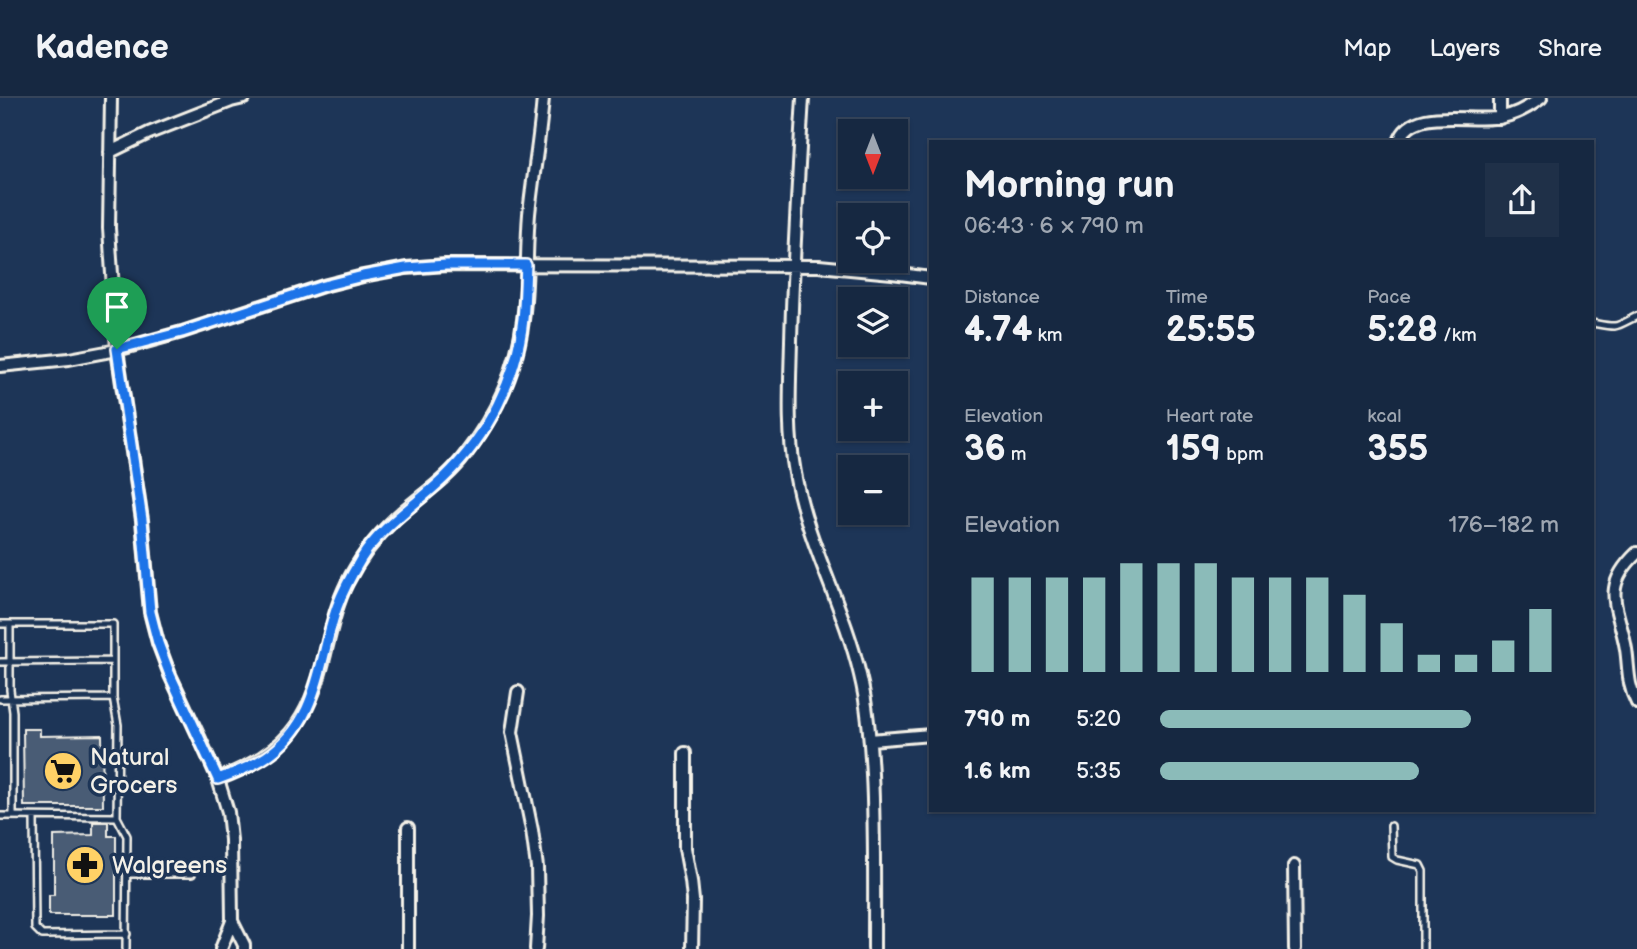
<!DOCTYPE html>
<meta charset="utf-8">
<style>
:root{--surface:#162841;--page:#1f3048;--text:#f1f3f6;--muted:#9ea6b1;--line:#35445a;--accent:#8bbbb9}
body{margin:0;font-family:"Balsamiq Sans",sans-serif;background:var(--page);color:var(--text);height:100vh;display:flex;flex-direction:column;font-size:26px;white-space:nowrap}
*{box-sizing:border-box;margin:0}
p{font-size:23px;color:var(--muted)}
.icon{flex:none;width:38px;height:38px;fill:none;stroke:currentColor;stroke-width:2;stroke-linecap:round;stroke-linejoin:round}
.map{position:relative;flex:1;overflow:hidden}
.drawer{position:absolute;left:929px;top:42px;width:665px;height:672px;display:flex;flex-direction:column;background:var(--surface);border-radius:0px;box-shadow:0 2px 5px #0004,0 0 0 2px var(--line)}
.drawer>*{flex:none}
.needle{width:46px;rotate:180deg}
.fabs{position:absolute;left:838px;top:21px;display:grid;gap:14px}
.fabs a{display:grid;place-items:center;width:70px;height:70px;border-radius:0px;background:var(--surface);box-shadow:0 2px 5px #0004,0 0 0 2px var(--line);font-size:35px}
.pin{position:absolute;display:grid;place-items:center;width:60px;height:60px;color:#fff;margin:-72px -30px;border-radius:50% 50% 50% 0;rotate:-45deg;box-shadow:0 0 7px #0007}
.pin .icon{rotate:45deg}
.round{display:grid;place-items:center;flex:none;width:74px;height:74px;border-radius:0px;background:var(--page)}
.head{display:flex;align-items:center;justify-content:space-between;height:119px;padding:0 35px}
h1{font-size:38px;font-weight:700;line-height:52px}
.metrics{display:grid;grid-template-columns:repeat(3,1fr);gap:10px;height:119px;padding:7px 35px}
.metrics div{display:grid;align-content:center}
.metrics b{font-size:35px;font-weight:700}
.metrics small{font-size:19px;font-weight:400}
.metrics p{font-size:19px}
.chart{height:196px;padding:14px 35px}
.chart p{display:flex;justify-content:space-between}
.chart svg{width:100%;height:126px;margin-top:7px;stroke:var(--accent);stroke-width:6}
ul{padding:0 35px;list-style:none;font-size:23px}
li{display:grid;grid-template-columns:112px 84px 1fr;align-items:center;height:52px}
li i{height:18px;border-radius:9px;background:var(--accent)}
header{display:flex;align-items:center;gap:42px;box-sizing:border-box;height:98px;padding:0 35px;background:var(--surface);border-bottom:2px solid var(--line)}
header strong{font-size:33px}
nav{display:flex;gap:38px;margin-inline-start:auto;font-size:24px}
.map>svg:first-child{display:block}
</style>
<header>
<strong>Kadence</strong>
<nav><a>Map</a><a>Layers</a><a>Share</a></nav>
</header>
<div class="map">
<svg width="1637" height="851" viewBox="0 0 1637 851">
<rect width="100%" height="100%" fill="#1d3557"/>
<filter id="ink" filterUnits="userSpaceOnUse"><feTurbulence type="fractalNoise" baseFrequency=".0143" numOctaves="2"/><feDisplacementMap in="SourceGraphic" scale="14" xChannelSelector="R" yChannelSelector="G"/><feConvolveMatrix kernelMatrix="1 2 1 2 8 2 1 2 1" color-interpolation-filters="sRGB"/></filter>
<g filter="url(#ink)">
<path fill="#485b74" stroke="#f4f1e8" stroke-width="2" d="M23,631H40V638L102,637L103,708H24Z
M93,724H108V738H116V817H49V797H54V738L93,737Z"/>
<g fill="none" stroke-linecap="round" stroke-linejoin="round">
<g stroke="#f4f1e8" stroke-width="10">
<path id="lane" d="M1592,225C1619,230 1613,230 1637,218
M0,526H113V600L118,627L117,719
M10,526V592L13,614V718
M0,564L113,563
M0,601L113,600
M0,718L117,719L127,738L126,851
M34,719L35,830L42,837L127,836
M1391,728L1392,759L1397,762L1420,767L1423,773V851
M127,776H192"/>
</g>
<g stroke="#f4f1e8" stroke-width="16">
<path id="street" d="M111,0L109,130L117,252L142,422L150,514L158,545L170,577L200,641L218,681L228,714L231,742L232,823L221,851
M803,0C798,81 793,162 791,243C790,287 787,332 795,375C807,445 844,508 860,577C868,609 870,643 872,676C875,734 874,793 874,851
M1500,0V20
M1399,44C1411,6 1472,26 1502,19C1517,16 1529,9 1541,0
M110,54L149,35L231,3L244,0
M0,268L69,261L117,252L182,234L323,188L363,178L406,170L446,167L819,168L892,175L931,180
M1637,455C1599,491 1619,509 1626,551C1629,571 1627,586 1637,605
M518,594L512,634L532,732L537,769L538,818L536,851
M870,642L931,637
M685,655V750L691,783L693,802L692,851
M218,681C286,655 308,626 325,556C331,532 336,507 347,485C359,461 375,440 395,421C418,399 446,383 465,357C496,317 517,272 523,222C528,187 526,151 529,116C533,77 540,39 543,0
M1294,768L1295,851
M232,823L244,847V851
M408,851V730"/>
</g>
<use href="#lane" stroke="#1d3557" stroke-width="5"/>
<use href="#street" stroke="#1d3557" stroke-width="10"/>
</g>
</g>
<g fill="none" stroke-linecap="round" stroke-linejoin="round" filter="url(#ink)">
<g stroke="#fff" stroke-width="14">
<path id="route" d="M446,167H526C525,185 525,203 523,221C517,280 488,338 444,380C416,407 382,427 361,461C352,476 343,492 337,509C318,563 320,623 266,659C251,669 235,675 218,681L170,577L158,545L150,514L142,422L117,251L182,234L323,188L363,178L406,170Z"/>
</g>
<use href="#route" stroke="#1a73e8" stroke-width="9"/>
</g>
<defs>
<g id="supermarket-disc" transform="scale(2.0125)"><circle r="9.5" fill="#ffd166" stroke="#1d3557"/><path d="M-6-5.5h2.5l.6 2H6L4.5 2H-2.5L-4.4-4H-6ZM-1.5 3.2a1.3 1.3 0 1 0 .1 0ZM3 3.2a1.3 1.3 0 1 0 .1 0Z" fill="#111"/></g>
<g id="pharmacy-disc" transform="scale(2.0125)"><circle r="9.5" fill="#ffd166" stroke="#1d3557"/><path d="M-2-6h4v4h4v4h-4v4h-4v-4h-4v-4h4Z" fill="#111"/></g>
</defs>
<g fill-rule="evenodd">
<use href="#supermarket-disc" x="63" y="673"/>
<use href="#pharmacy-disc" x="85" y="767"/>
</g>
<g text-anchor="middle" stroke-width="7" stroke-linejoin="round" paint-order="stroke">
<g font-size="24" fill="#f4f1e8" stroke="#1d3557" text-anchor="start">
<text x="90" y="667">Natural<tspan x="90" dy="28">Grocers</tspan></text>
<text x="112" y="775">Walgreens</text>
</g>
</g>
</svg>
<div class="fabs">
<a><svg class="needle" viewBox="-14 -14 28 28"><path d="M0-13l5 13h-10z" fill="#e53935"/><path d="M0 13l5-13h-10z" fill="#9ea6b1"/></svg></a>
<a><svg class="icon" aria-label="locate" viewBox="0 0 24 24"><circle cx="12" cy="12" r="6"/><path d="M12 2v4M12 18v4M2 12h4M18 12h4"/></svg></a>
<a><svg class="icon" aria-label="layers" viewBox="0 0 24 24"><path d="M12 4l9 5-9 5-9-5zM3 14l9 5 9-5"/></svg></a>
<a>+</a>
<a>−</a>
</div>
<div class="pin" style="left:117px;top:251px;background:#1e9e55"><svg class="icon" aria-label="arrive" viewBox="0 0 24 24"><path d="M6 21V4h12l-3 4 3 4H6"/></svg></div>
<section class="drawer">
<div class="head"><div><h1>Morning run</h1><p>06:43 · 6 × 790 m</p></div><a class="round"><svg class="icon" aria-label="share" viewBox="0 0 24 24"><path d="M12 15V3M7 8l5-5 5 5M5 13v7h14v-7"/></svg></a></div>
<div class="metrics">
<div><p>Distance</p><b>4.74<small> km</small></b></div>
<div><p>Time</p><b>25:55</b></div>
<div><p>Pace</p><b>5:28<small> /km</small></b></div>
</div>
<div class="metrics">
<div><p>Elevation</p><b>36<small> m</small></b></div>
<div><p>Heart rate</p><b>159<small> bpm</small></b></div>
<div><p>kcal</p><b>355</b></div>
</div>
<div class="chart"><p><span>Elevation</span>176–182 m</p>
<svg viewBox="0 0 160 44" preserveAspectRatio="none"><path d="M5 44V11M15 44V11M25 44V11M35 44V11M45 44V6M55 44V6M65 44V6M75 44V11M85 44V11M95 44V11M105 44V17M115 44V27M125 44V38M135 44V38M145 44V33M155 44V22"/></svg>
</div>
<ul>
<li><b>790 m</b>5:20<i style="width:78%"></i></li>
<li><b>1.6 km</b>5:35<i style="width:65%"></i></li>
</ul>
</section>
</div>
